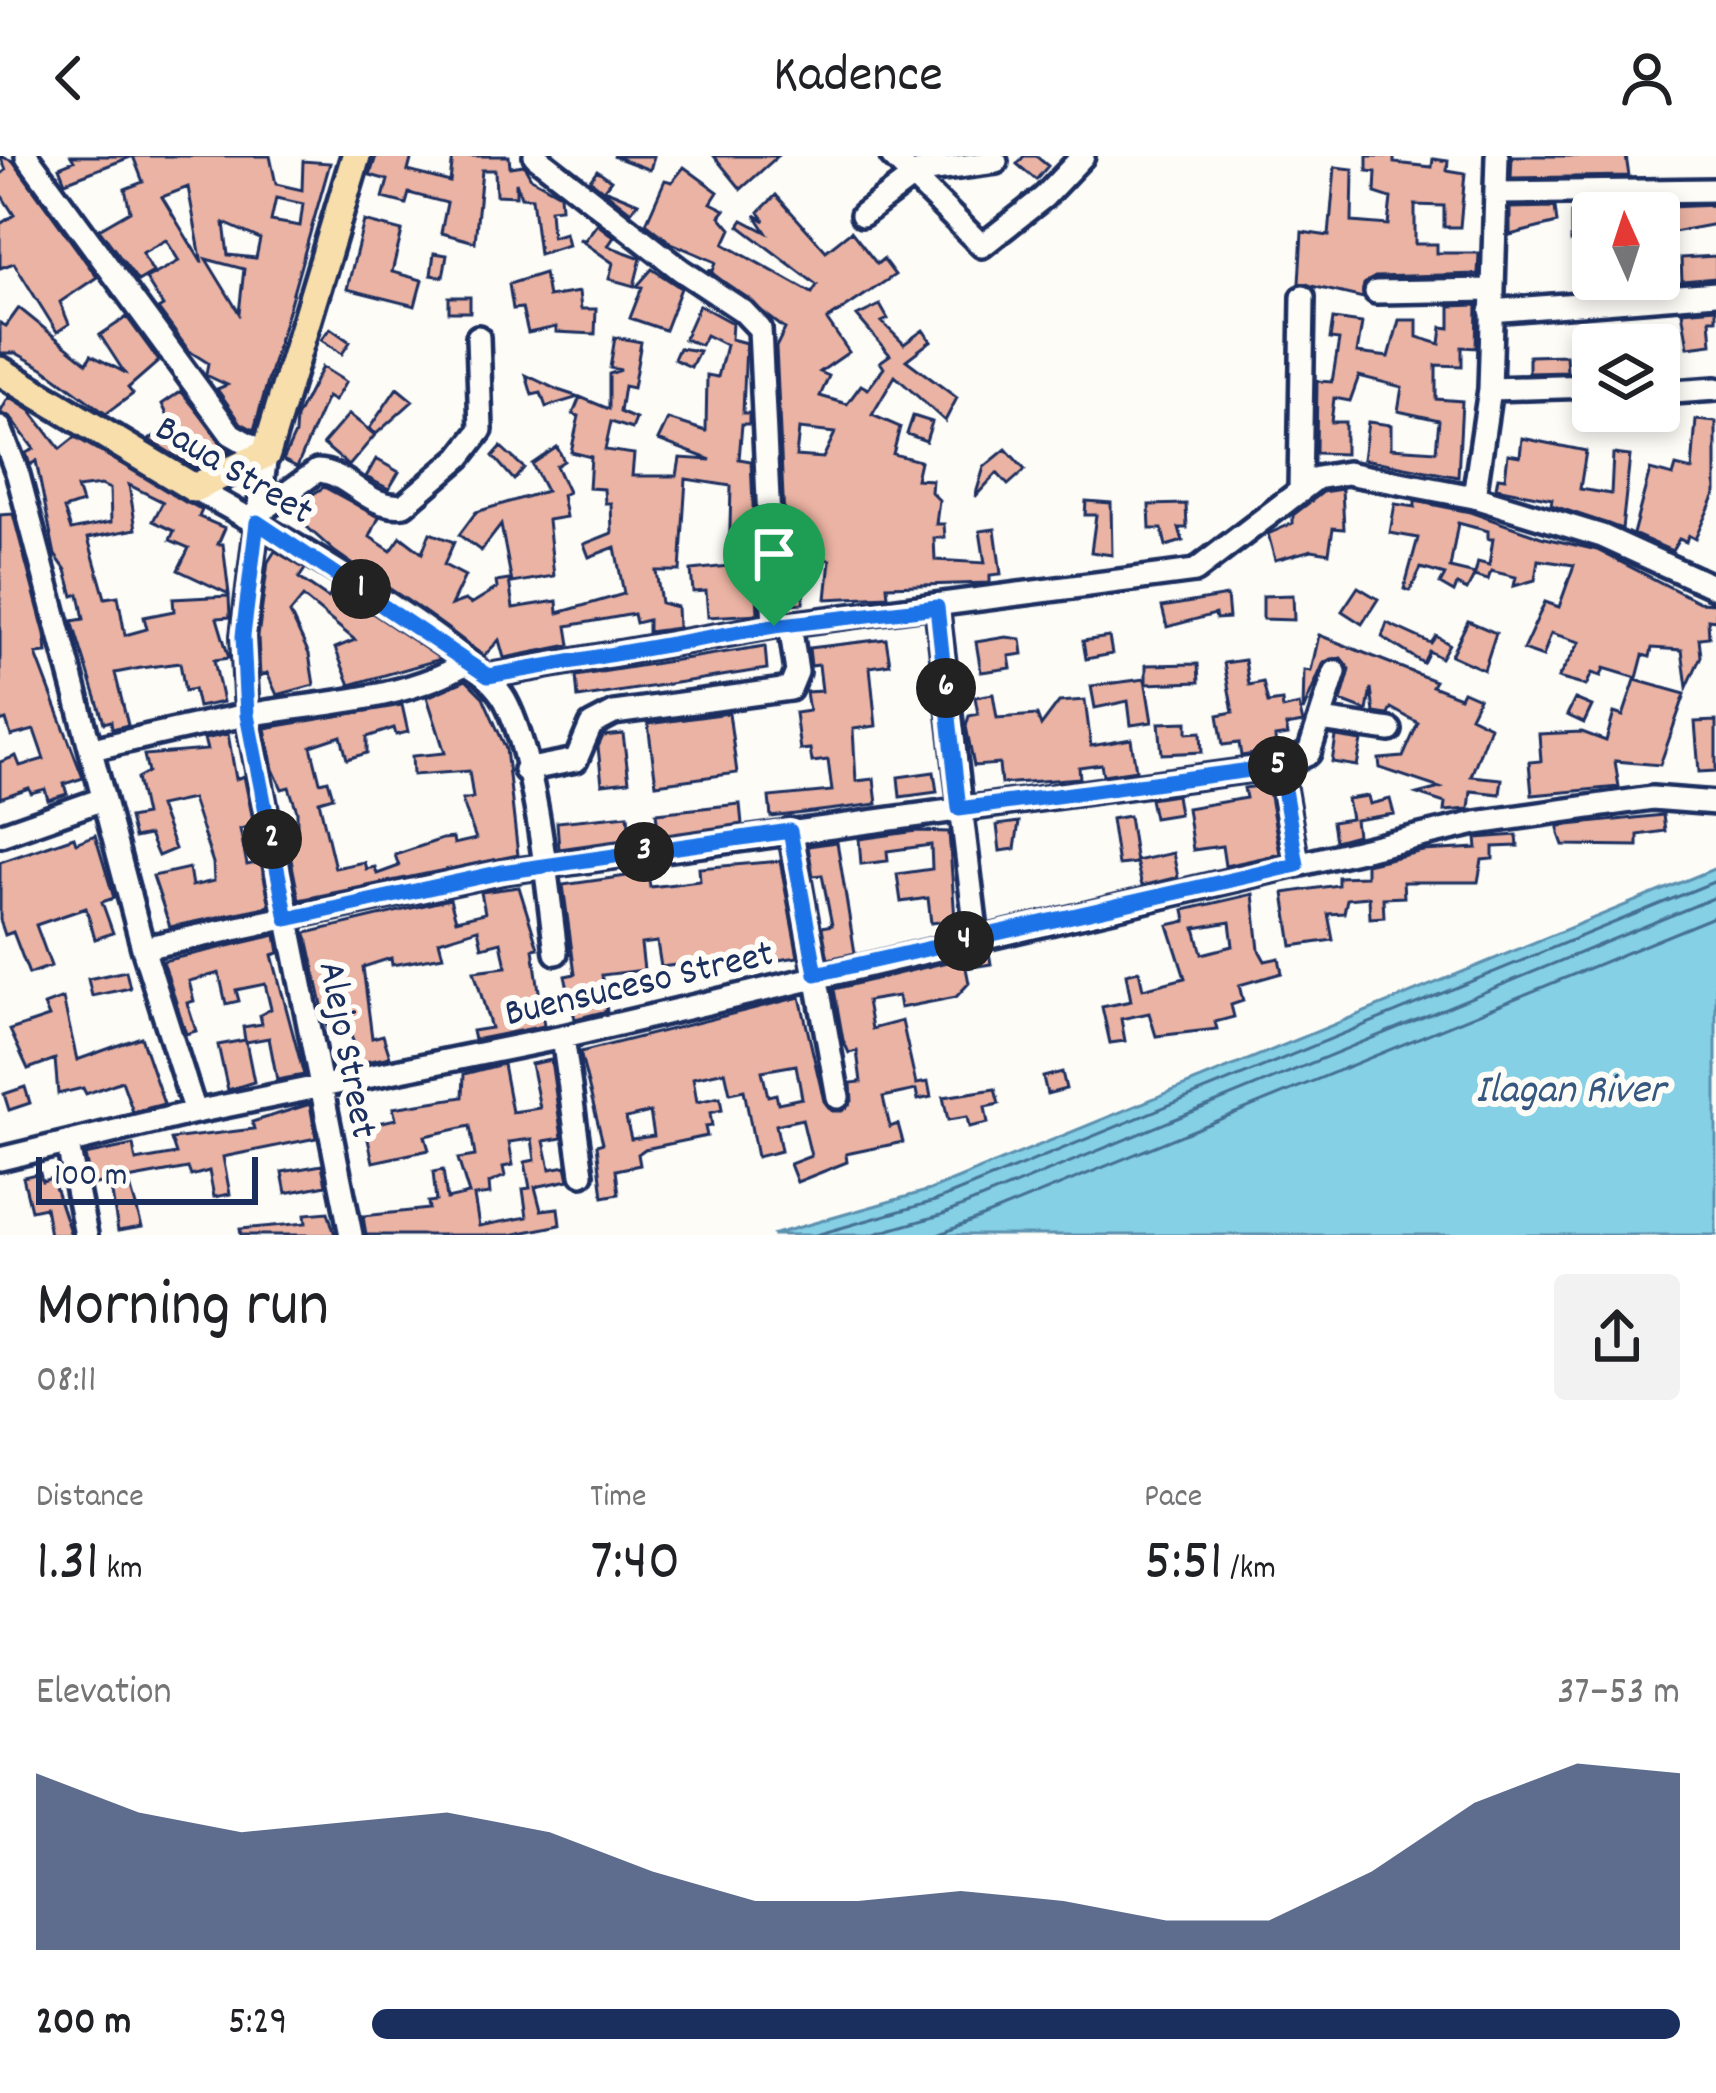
<!DOCTYPE html>
<meta charset="utf-8">
<style>
:root{--surface:#fff;--page:#f2f2f2;--text:#202124;--muted:#757577;--accent:#1b2f5e}
body{margin:0;font-family:Dekko,sans-serif;background:var(--page);color:var(--text);height:100vh;display:flex;flex-direction:column;font-size:45px;white-space:nowrap}
*{box-sizing:border-box;margin:0}
p{font-size:39px;color:var(--muted)}
.icon{flex:none;width:66px;height:66px;fill:none;stroke:currentColor;stroke-width:2;stroke-linecap:round;stroke-linejoin:round}
.map{position:relative;height:1079px;overflow:hidden}
.details{display:flex;flex-direction:column;background:var(--surface);flex:1}
.details>*{flex:none}
.needle{width:78px;rotate:357deg}
.fabs{position:absolute;left:1572px;top:36px;display:grid;gap:24px}
.fabs a{display:grid;place-items:center;width:108px;height:108px;border-radius:12px;background:var(--surface);box-shadow:0 6px 18px #0003;font-size:60px}
.scale{position:absolute;left:36px;bottom:30px;width:222px;box-sizing:border-box;padding-left:12px;border:6px solid #1b2f5e;border-top:0;font-size:33px;line-height:42px;white-space:nowrap;color:#1b2f5e;-webkit-text-stroke:9px #fdfcf7;paint-order:stroke}
.pin{position:absolute;display:grid;place-items:center;width:102px;height:102px;color:#fff;margin:-123px -51px;border-radius:50% 50% 50% 0;rotate:-45deg;box-shadow:0 0 12px #0007}
.pin .icon{rotate:45deg}
.km{position:absolute;width:60px;height:60px;margin:-30px;border-radius:50%;background:#222;color:#fff;font-size:33px;line-height:60px;text-align:center}
.round{display:grid;place-items:center;flex:none;width:126px;height:126px;border-radius:12px;background:var(--page)}
.overview{display:flex;align-items:center;justify-content:space-between;height:204px;padding:0 36px}
h1{font-size:66px;font-weight:600;line-height:90px}
.stats{display:grid;grid-template-columns:repeat(3,1fr);gap:18px;height:204px;padding:12px 36px}
.stats div{display:grid;align-content:center}
.stats b{font-size:60px;font-weight:600}
.stats small{font-size:33px;font-weight:400}
.stats p{font-size:33px}
.chart{height:336px;padding:24px 36px}
.chart p{display:flex;justify-content:space-between}
.chart svg{width:100%;height:216px;margin-top:12px;fill:var(--accent);opacity:.7}
ul{padding:0 36px;list-style:none;font-size:39px}
li{display:grid;grid-template-columns:192px 144px 1fr;align-items:center;height:90px}
li i{height:30px;border-radius:15px;background:var(--accent)}
header{display:flex;justify-content:space-between;align-items:center;height:156px;padding:0 36px;background:var(--surface);font-size:54px;font-weight:600}
.map>svg:first-child{display:block}
</style>
<header><svg class="icon" aria-label="back" viewBox="0 0 24 24"><path d="M15 5l-7 7 7 7"/></svg>Kadence<svg class="icon" aria-label="person" viewBox="0 0 24 24"><circle cx="12" cy="8" r="4"/><path d="M4 21q1-7 8-7t8 7"/></svg></header>
<div class="map">
<svg width="1716" height="1079" viewBox="0 0 1716 1079">
<rect width="100%" height="100%" fill="#fdfcf7"/>
<filter id="ink" filterUnits="userSpaceOnUse"><feTurbulence type="fractalNoise" baseFrequency=".00833" numOctaves="2"/><feDisplacementMap in="SourceGraphic" scale="24" xChannelSelector="R" yChannelSelector="G"/><feConvolveMatrix kernelMatrix="1 2 1 2 8 2 1 2 1" color-interpolation-filters="sRGB"/></filter>
<g filter="url(#ink)">
<path fill="#85d0e5" stroke="#5b90af" stroke-width="3" d="M1716,712V1079H772L930,1034Z"/>
<g fill="none" stroke-linecap="round" stroke-linejoin="round">
<path stroke="#456f94" stroke-width="3" d="M816,1079L935,1045L1716,725
M871,1079L941,1059L1716,741
M938,1079L1716,760"/>
</g>
<path fill="#ebb3a3" stroke="#1b2f5e" stroke-width="3" fill-rule="evenodd" d="M0,0L13,5L97,121L60,146L69,168L57,176L14,107L0,112V68L14,59L0,37V19L6,14Z
M71,0H270L276,28L302,34L303,5L330,7L254,274L241,267L217,233L227,229L206,219L208,207L189,195L158,153L163,150L146,123L179,105L166,84L142,97L153,116L138,125L99,73L130,55L125,33L143,26L133,0L65,26L59,11L74,5ZM188,31L201,102L202,107L162,41ZM276,42L303,48L300,70L271,65ZM224,67L260,83L256,102L228,99ZM206,103L244,113L239,157Z
M376,0H412L408,15L450,26L453,0H509L510,11L524,9L531,22L560,38L561,52L550,53L552,81L565,77L568,89L539,98L532,42L521,41L516,26V40L496,39L495,14H482L475,86L441,77L447,47L409,37L406,48L383,42L388,24L370,19Z
M613,0H654L650,14Z
M714,0H778L741,33Z
M1024,0H1036L1048,10L1036,24L1017,8Z
M1367,0H1394V7L1432,11L1433,3L1448,5L1447,14L1465,17L1460,71H1444V50L1415,49V88H1437V97H1479L1478,118L1375,121L1364,128L1363,142L1299,127L1302,76L1329,80L1335,11L1353,13L1352,66L1388,69L1391,42L1375,37L1376,16L1367,15Z
M1512,0H1626L1629,20L1511,22Z
M684,11L718,36L711,47L725,54L720,60L731,73L724,88L812,137L817,129L739,70L743,64L766,76L755,59L765,65L759,56L776,39L826,95L851,75L877,108L883,103L895,119L827,164L849,196L820,216L829,220L820,240L847,248L861,229L868,233L884,212L880,206L890,199L857,160L880,149L888,163L882,166L904,188L923,174L931,185L906,204L957,242L945,265L895,220L872,259L900,271L893,298L920,305L916,323L932,324L931,336L939,344L936,368H944L945,382H934L935,404L985,407L980,375L995,373L1001,418L990,419V427L887,430L888,440L826,443L830,404L806,401L803,447L788,448L776,191L785,173L708,114L713,115L716,106L671,87L646,67L665,24L672,26ZM799,273L835,277L823,302L796,300Z
M597,14L611,24L604,33L638,47L631,56L590,24Z
M1716,49V68L1668,77L1669,51Z
M1555,51L1557,67L1510,79V52Z
M1571,57H1592V86H1571Z
M364,65L402,75L392,116L422,124L415,150L347,133Z
M597,68L614,81L608,90L641,102L634,130L609,123L613,107L579,83L585,84Z
M434,97L447,99L443,121L431,119Z
M1716,100V122L1682,125L1681,102Z
M652,113L681,132L665,174L630,162L642,131L637,130Z
M544,117L548,141L579,136L581,153H596L595,178L556,176V171L528,177L522,152L513,153L509,128Z
M449,141H470V156H449Z
M699,149L732,167L731,183L746,187L743,257H749V268H742L739,303L751,305L758,458L708,461L706,435L693,436L691,414L729,410L731,330L686,323L680,415H656L661,447L677,451L678,472L648,476V464L636,467L634,458L567,470L570,489L504,502L499,484L484,500L335,396L288,354L324,331L379,361L370,381L391,395L401,381L422,397L430,377L454,386L444,409L465,420L451,449L465,444L471,448L497,432L496,426L509,424L513,452L557,445L558,457L624,438L615,391L589,401L584,388L612,377L611,347H605L604,333L589,332L591,301L571,296L579,260L573,258L580,241L609,253V218L621,214L610,212L615,181L641,186L633,232L624,230L620,256L636,263L632,273L611,266L605,294L634,298L632,320H677L680,302L711,304L658,284L668,263L706,275L707,219L718,221L726,189L706,179L701,189L684,183Z
M1477,149L1476,192L1462,191V210L1436,209V243L1462,245L1458,321L1363,303L1368,266L1391,269V292L1436,295L1439,264L1398,255L1402,231L1359,220L1350,245L1334,242L1331,266H1345V298L1316,297L1317,225L1332,226L1339,184L1330,183L1333,163L1362,167L1357,197L1389,201L1399,164H1417V181L1440,188L1442,171L1450,172V150Z
M19,152L87,207L91,199L124,216L100,179L127,161L159,205L128,232L133,238L106,258L43,212L16,197H0V167L6,170Z
M1716,152V163H1710L1712,188L1688,191L1682,155Z
M330,172L350,186L342,198L321,184Z
M679,192L699,195L691,211L674,203Z
M1566,199L1567,216L1529,217V200Z
M322,211L346,226L334,245L327,241L297,311L283,304L295,278L296,262Z
M526,219L558,234L579,241L546,251L541,237L532,239Z
M397,232L413,245L376,278L369,273Z
M181,235L230,295L195,312L149,284L171,267L162,248Z
M9,241L31,255L60,293L75,281L202,354L199,361L225,372L218,388H223L229,438L178,414L189,392L170,384L174,375L153,365L163,346L129,329L136,373L88,382L105,442L118,440L125,479L147,473L144,461L174,455L173,443L229,440L230,461L217,462L229,502L214,504L223,546L198,551L194,533L185,535L180,507L141,512L115,517L128,569L112,573L111,565L104,567L72,465L84,463L79,438L73,440L66,414L55,399L36,305L30,309L26,297L34,293L10,261L0,257ZM101,329L110,333L111,366L71,374L64,353L82,347L77,332Z
M349,258L375,279L349,310L323,288Z
M913,260L932,266L926,285L907,278Z
M1696,264L1716,266V336L1695,383L1688,379L1686,386L1679,383L1672,395L1633,378L1650,314L1673,320L1676,310L1692,314Z
M1522,282L1586,295L1580,333L1611,338L1613,298L1630,300L1622,373L1551,349L1552,343L1496,332L1498,321L1505,322L1508,298L1520,300Z
M501,291L524,312L514,324L493,300Z
M557,291L564,305L556,310L568,336L562,339L566,361L548,364L554,420L512,427L501,369L481,395L459,379L476,356L546,335L532,308Z
M1006,293L1025,314L1008,329L997,317L975,341L984,311Z
M376,303L399,316L389,333L366,321Z
M1342,333L1344,373L1333,372L1329,397L1312,394L1275,404L1268,378L1293,367V359L1323,336Z
M1086,345L1111,347L1112,399L1091,396L1096,359H1085Z
M1415,345L1470,356L1541,381L1597,394L1699,446L1716,447V464L1708,463L1709,481L1699,482L1701,500L1687,531L1682,494L1652,492L1650,501L1643,499L1637,522L1604,512L1601,520L1592,517L1586,530L1558,522L1580,486L1551,477L1543,501L1523,494L1545,446L1559,451L1574,409L1538,404L1535,424L1514,430L1516,421L1491,415L1488,424L1474,420L1467,434L1457,429L1454,436L1440,428L1445,419L1421,412L1410,435L1404,433L1418,382L1390,377L1395,348L1415,351ZM1458,367L1488,375V383H1493L1489,409L1478,406L1475,418L1450,412Z
M1186,348L1187,372H1179L1183,385L1166,390L1162,373H1150L1149,349Z
M13,358L45,478L47,497L36,498L83,622L64,628L67,638L48,644L45,633L31,637L29,632L0,642V606L16,600L20,610L44,603L34,574L11,580L6,564L0,566V359Z
M275,395L305,413L299,422L328,442L335,432L441,503L350,529L335,492L355,484L303,441L290,457L309,498L314,529L277,539L267,517L260,520L258,481L268,406Z
M1358,431L1378,443L1362,468L1342,455Z
M1293,439L1294,464L1263,463V440Z
M1227,440L1229,462L1216,463L1215,458L1167,471L1162,451Z
M1468,465L1496,477L1484,514L1451,499Z
M1387,467L1431,487L1436,480L1449,488L1441,502L1429,495L1423,507L1382,481Z
M1319,479L1435,525L1432,530L1460,541L1463,535L1479,542L1470,560L1490,570L1471,620L1502,623L1500,638L1471,635L1469,653L1444,655L1445,647L1417,638L1440,632L1380,612L1379,603L1403,601L1418,567L1391,552L1388,559L1374,557L1371,532L1367,555L1341,545L1350,514L1341,502L1324,506L1303,555L1304,514L1311,515Z
M1006,481L1021,483L1023,498L1009,500L1011,512L981,516L976,486Z
M1109,481L1112,498L1086,503L1083,485Z
M886,483L890,508L870,511L876,570L853,573L856,625L874,623L877,648L771,661L769,641L832,635L828,604L812,606L810,593L800,594L795,557L809,555L806,536L822,535L819,509L811,510L809,492Z
M765,490L767,513L578,542L576,520Z
M1245,504L1249,529L1263,526L1268,547L1282,545L1283,553L1299,549L1303,567L1286,570L1288,579L1275,581L1276,595L1241,600L1239,587L1223,589L1218,559L1233,556L1224,507Z
M1198,508L1199,526L1146,528V509Z
M1145,523L1152,566L1131,569L1128,545L1095,552L1091,530Z
M466,524L483,541L506,593L518,699L299,744L285,673L297,670V655L289,631L282,633L273,613L265,572L402,549L408,576L396,579L394,572L367,581V597L347,603L341,580L311,590L320,626L328,624L333,641L319,645L335,712L364,706L366,713L375,711L377,718L399,710L395,699L442,683L453,682L454,688L476,683L462,644L473,642L469,615L413,619L412,600L445,597L427,541Z
M1635,524L1685,538L1660,609L1615,605L1619,631L1532,639L1529,606L1541,605L1539,578L1582,576L1606,585L1614,557L1623,560Z
M993,538L997,562L1037,559L1041,570L1059,546L1085,544L1091,590L1131,583L1136,614L1103,619L1101,608L1079,611L1080,622L1001,628L999,608L974,610L966,570L969,560L978,558L975,541Z
M1575,543L1592,550L1584,567L1567,559Z
M729,557L737,617L656,628L648,568Z
M1716,565V615L1699,616L1695,566Z
M1187,566V577L1201,576L1202,596L1162,598L1159,567Z
M228,578L236,623L244,620L254,669L240,673L247,709L261,706L270,750L170,771L153,720L189,712L192,730L214,725L213,707L192,643L159,650L175,693L158,700L149,679L134,682L129,662L145,659L137,622L148,616L144,599L207,594L204,583Z
M623,578L629,625L602,628L598,591L603,580Z
M1336,581L1362,585L1357,610L1332,606Z
M934,616L937,636L900,641L898,621Z
M1268,629L1280,698L1225,710L1222,690L1193,694L1187,652L1246,642L1244,632Z
M1176,639L1179,658L1154,662L1150,643Z
M1368,640L1370,648L1390,643L1394,658L1355,664L1357,679L1335,685L1332,666L1351,663L1347,643Z
M740,648L742,668L659,680L656,657Z
M628,659L630,683L559,693L557,666Z
M1663,659L1665,675L1638,679V690L1563,689L1559,678V670Z
M1129,660L1136,707L1118,709L1111,663Z
M1019,666L1015,693L1000,695L997,669Z
M917,675L949,676L955,764L931,767L928,742L901,746L897,718L932,713L931,689L887,695L888,705L861,708L859,683Z
M95,679L114,742L102,746L113,777L95,783L86,752L36,769L51,810L29,818L13,776L5,779L0,764V706L74,681L76,687Z
M1517,679L1518,690L1493,691V703L1482,704L1478,726H1403L1404,741L1383,742L1384,761L1370,762L1369,741L1347,743L1344,757L1328,758L1333,784L1292,790L1284,737L1338,729V721L1366,720V708L1423,695L1477,692L1476,682Z
M837,686L855,797L828,803L822,771L832,769L822,719L813,720L808,690Z
M1173,697L1178,721L1142,730L1136,705Z
M780,705L798,801L765,806L764,798L750,799L661,811L657,786L641,788L644,814L602,819L607,855L575,863L565,820L575,818L563,729L648,717L650,731L700,725L699,712Z
M519,731L538,792L533,793L544,870L474,884L472,875L491,872L474,815L506,811L501,786L482,791L478,773L439,785L443,800L392,809L391,802L363,811L372,882L383,879L390,901L360,907L349,873L328,876L306,777L450,743L456,764L485,757L481,736Z
M1253,738L1259,794L1265,805L1279,802L1282,817L1239,829L1243,845L1231,849L1234,861L1215,866L1217,873L1156,880L1149,857L1121,863L1125,885L1110,887L1102,851L1131,845L1126,818L1139,815L1143,833L1185,822L1168,769L1186,765L1184,754ZM1230,766L1233,790L1202,798L1195,772Z
M276,779L279,797L272,799L304,919L277,924L269,882L246,886L254,926L228,934L218,889L245,884L243,871L262,868L260,859L271,853L265,828L236,834L239,845L226,848L219,817L189,825L194,845L187,847L196,875L186,878L163,805Z
M989,796L991,808L966,812L969,827L956,841L900,852L898,840L867,845L872,873L902,865L916,928L928,926L931,941L918,944L916,934L883,941L890,971L898,968L903,986L846,998L847,1006L797,1026L790,1008L811,1000L802,963L776,969L781,995L757,1001L744,934L730,937L725,915L693,922L697,946L720,941L722,954L710,957L712,970L705,971L707,980L645,993L638,998L640,1009L616,1014L619,1038L603,1041L597,989L603,987L580,896L800,841L824,945L832,955H842L852,945L851,927L861,926L857,895L849,897L843,884L834,833ZM796,909L802,942L778,947L776,938L768,940L762,915ZM650,956L654,980L631,983L626,962Z
M126,815L130,832L92,840L88,823Z
M63,842L77,904L141,881L164,948L133,956L122,925L86,938L83,932L58,938L55,903L28,913L10,874L49,861L44,849Z
M551,904L562,982L544,985L550,1013L566,1010L569,1024L535,1031L541,1054L558,1052L560,1069L510,1079H366L363,1060L429,1053L428,1046L436,1045L433,1016L443,1014L447,1043L469,1038L458,1003L475,1000L470,970L425,980L429,994L373,1006L365,970L396,963L393,952L463,941L464,918L503,908L512,956L540,952L531,908ZM532,983L535,1004L525,1006L530,1032L523,1033L527,1061L479,1070L474,1040L490,1038L489,1027L505,1020L503,1011L513,1009L509,986Z
M1062,916L1066,933L1047,938L1043,921Z
M25,931L30,947L9,954L4,938Z
M995,933L999,948L985,951L988,967L969,971L967,961L948,964L943,941Z
M310,948L316,982L223,1001L230,1038L214,1041L209,1015L191,1020L188,1012L128,1023L142,1071L118,1075L110,1025L91,1029L85,999L133,989L136,1005L176,998L171,983L254,973L252,966Z
M322,1009L326,1029L286,1037L282,1016Z
M40,1017L42,1025L52,1022L71,1079H50L45,1051L31,1054L23,1021Z
M328,1056L335,1079H241L240,1073L306,1067L305,1058Z"/>
<g fill="none" stroke-linecap="round" stroke-linejoin="round">
<g stroke="#1b2f5e" stroke-width="30">
<path id="minor" d="M27,0L231,278L266,298L243,480L247,559L351,1079
M535,0L681,114L743,155L760,173L774,470
M892,0L982,90L1044,41L1083,0
M1496,37L1716,34
M862,59L919,16L996,6
M1376,136L1491,134
M1491,155L1716,137
M1490,233L1593,230
M1659,237L1716,233
M0,272L18,319L143,792L195,956
M194,332C256,366 476,491 505,544C535,599 548,732 556,797
M1300,336L1303,141
M1474,341L1490,233L1497,0
M258,358L317,315C350,316 367,354 404,349L460,301L481,274L478,181
M937,451L977,783
M488,520L774,470L1195,415L1317,322L1347,317L1474,341L1602,380L1716,432
M1321,564L1390,574
M92,593C146,581 200,567 254,558C326,546 405,544 468,506
M1280,610L1297,709
M525,614L576,604L591,569L614,557L790,533L797,516L790,468
M790,675L838,941
M0,679L103,643
M143,792L503,716L1280,610L1309,597L1335,516
M563,881L582,1018
M68,989L86,1079
M0,1003L195,956L563,881L1476,667L1652,642L1716,647"/>
</g>
<g stroke="#1b2f5e" stroke-width="36">
<path id="major" d="M0,215L194,332L266,298L356,0"/>
</g>
<use href="#minor" stroke="#fdfcf7" stroke-width="21"/>
<use href="#major" stroke="#f8deab" stroke-width="27"/>
</g>
</g>
<g fill="none" stroke-linecap="round" stroke-linejoin="round" filter="url(#ink)">
<g stroke="#fff" stroke-width="24">
<path id="route" d="M257,366L488,520L774,470L937,451L959,653L1280,610L1297,709L816,818L790,675L502,716L287,763L247,559L243,480Z"/>
</g>
<use href="#route" stroke="#1a73e8" stroke-width="15"/>
</g>
<g text-anchor="middle" stroke-width="12" stroke-linejoin="round" paint-order="stroke">
<g font-size="39" fill="#1b2f5e" stroke="#fdfcf7">
<text transform="translate(236 311) rotate(31)" y="14">Baua Street</text>
<text transform="translate(638 824) rotate(-13)" y="14">Buensuceso Street</text>
<text transform="translate(351 893) rotate(79)" y="14">Alejo Street</text>
</g>
<g font-size="42" font-style="italic" fill="#365780" stroke="#fdfcf7">
<text x="1570" y="945">Ilagan River</text>
</g>
</g>
</svg>
<div class="fabs">
<a><svg class="needle" viewBox="-14 -14 28 28"><path d="M0-13l5 13h-10z" fill="#e53935"/><path d="M0 13l5-13h-10z" fill="#757577"/></svg></a>
<a><svg class="icon" aria-label="layers" viewBox="0 0 24 24"><path d="M12 4l9 5-9 5-9-5zM3 14l9 5 9-5"/></svg></a>
</div>
<div class="scale">100 m</div>
<div class="pin" style="left:774px;top:470px;background:#1e9e55"><svg class="icon" aria-label="arrive" viewBox="0 0 24 24"><path d="M6 21V4h12l-3 4 3 4H6"/></svg></div>
<b class="km" style="left:361px;top:433px">1</b>
<b class="km" style="left:272px;top:683px">2</b>
<b class="km" style="left:644px;top:696px">3</b>
<b class="km" style="left:964px;top:785px">4</b>
<b class="km" style="left:1278px;top:610px">5</b>
<b class="km" style="left:946px;top:532px">6</b>
</div>
<section class="details">
<div class="overview"><div><h1>Morning run</h1><p>08:11</p></div><a class="round"><svg class="icon" aria-label="share" viewBox="0 0 24 24"><path d="M12 15V3M7 8l5-5 5 5M5 13v7h14v-7"/></svg></a></div>
<div class="stats">
<div><p>Distance</p><b>1.31<small> km</small></b></div>
<div><p>Time</p><b>7:40</b></div>
<div><p>Pace</p><b>5:51<small> /km</small></b></div>
</div>
<div class="chart"><p><span>Elevation</span>37–53 m</p>
<svg viewBox="0 0 160 44" preserveAspectRatio="none"><path d="M0 44V8L10 16L20 20L30 18L40 16L50 20L60 28L70 34L80 34L90 32L100 34L110 38L120 38L130 28L140 14L150 6L160 8V44z"/></svg>
</div>
<ul>
<li><b>200 m</b>5:29<i style="width:100%"></i></li>
</ul>
</section>
